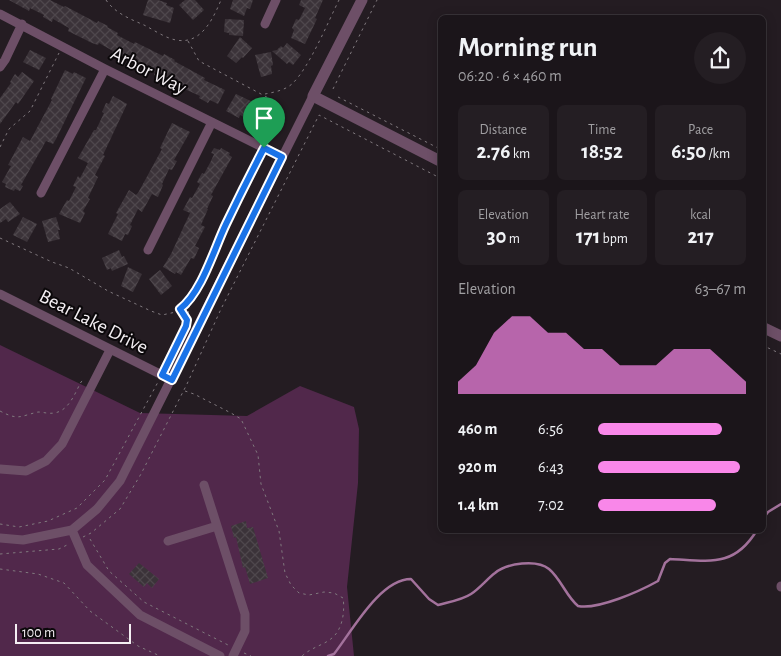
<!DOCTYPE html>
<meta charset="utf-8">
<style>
:root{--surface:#1b151a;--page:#241e23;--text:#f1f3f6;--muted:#a09fa2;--line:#393439;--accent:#f987e9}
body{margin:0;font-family:"Alegreya Sans",sans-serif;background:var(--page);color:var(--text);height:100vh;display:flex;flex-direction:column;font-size:19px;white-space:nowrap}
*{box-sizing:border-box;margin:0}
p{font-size:16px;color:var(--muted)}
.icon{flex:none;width:28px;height:28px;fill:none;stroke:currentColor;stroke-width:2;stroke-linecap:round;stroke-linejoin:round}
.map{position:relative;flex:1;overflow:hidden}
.side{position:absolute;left:438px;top:15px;width:328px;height:518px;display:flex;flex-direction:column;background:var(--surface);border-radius:8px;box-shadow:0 2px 12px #0003,0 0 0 1px var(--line)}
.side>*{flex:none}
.scale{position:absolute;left:15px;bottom:12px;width:116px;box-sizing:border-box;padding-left:5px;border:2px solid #f4eff3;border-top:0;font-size:14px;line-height:18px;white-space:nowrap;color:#f4eff3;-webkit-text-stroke:4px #0b080a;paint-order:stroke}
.pin{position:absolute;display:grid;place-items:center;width:42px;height:42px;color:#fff;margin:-51px -21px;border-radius:50% 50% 50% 0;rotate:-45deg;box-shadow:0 0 5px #0007}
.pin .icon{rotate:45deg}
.round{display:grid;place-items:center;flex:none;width:52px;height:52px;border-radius:26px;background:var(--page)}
.overview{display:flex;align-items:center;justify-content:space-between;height:85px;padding:0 20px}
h1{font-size:28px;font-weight:600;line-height:38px}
.stats{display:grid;grid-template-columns:repeat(3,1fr);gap:8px;height:85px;padding:5px 20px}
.stats div{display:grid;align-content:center;border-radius:8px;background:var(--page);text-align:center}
.stats b{font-size:21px;font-weight:600}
.stats small{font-size:14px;font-weight:400}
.stats p{font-size:14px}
.chart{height:140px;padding:10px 20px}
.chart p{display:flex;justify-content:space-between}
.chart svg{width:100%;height:90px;margin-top:5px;fill:var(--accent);opacity:.7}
ul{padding:0 20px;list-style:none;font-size:16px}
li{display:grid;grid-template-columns:80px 60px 1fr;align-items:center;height:38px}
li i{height:12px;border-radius:6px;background:var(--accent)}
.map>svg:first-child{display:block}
</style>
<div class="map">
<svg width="781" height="656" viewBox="0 0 781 656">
<defs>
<pattern id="building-cross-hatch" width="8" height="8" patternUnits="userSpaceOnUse" patternTransform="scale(1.25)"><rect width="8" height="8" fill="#3b3339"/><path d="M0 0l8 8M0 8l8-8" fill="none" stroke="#4e474c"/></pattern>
</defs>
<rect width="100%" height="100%" fill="#241c22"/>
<path fill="#51284b" d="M0,345L140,413L247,416L300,386L354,407L359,429L358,483L347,587L354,656H0Z"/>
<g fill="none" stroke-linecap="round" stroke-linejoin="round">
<path stroke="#a3729c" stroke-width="2.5" d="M762,520L768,512L781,504
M328,656L334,654C352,631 380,579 411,579L429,599L438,605C449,602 462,600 471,594C480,588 487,579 495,573C507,563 537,559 549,569C561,579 566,596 578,606C598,610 640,591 658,581L665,563L670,559C709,561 734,568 757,530"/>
</g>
<path fill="url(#building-cross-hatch)" d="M9,0H50L64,7L65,6L97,23L98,21L108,26L107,27L118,33L117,35L134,44L135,42L163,56L164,54L175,60L174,61L205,78L204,80L225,90L218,104L210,100L208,103L199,98L200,96L154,75L155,72L122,56L121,58L112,53L113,51L99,43L98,45L92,43L68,31L69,28L53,19L52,22L43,17L44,15L30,8L29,11Z
M148,0H158L167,3L166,5L174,8L170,23L143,15Z
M185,0H195L204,10L193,20L179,5Z
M233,0H253L250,9L247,8L244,16L230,9Z
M301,0H323L315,18L317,19L305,44L291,38L294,30L292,28L296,19L299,20L305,8L299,5Z
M225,19L244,20L243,36L229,35V33L224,32Z
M240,37L252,48L243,58L242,57L236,63L227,56Z
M287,43L301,55L293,65L289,62L287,64L272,51L277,50L281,46L283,48Z
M30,50L46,58L39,70L23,62Z
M271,52L273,65L271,66L272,74L261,77L255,55Z
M65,70L73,74L74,72L86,78L56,139L53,144L46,141L21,185L23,186L20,191L15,189L14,191L5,187L6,184L2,182L11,166L8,165L23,137L30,141L52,100L51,99Z
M22,72L34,81L18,104L16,102L0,124V98L11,83L10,82L15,74L18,77Z
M236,94L270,110L267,114L270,115L265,124L263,123L260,128L255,126L256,123L240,115L239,118L226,111Z
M113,96L127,104L103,155L105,156L95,175L98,177L88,198L90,199L83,211L85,213L80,223L59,214L67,200L69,201L76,187L73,186L78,176L80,178L88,163L78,158L94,130H96L104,113L102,112L106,103L109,104Z
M172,123L190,132L174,160L177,161L172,170L169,169L162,184L163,185L158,197L152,194L142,212L138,209L130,225L132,226L128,235L125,234L122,241L108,234L118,214L116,213L129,190L136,195L138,193L162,149L160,148Z
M214,148L220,150L221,148L230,153L229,155L232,157L211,195L213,196L207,209H208L201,225L205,227L195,246L199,248L194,259L191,258L181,275L176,272L175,274L163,267L171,254L190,213L183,210L190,197L192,198L200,184L197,182L202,173L204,174L211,161L214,154L211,153Z
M10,202L20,214L8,222L6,219L0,223V209Z
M23,217L37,224L27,242L13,235Z
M56,217L60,230H58L60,239L48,242L42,221Z
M119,250L122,257L124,256L128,264L112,271L111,268L107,270L102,258Z
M128,267L142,274L133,292L121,286Z
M160,270L172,286L161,295L149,279Z
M246,521L247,528L253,527L268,578L250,584L245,567L243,568L236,537L234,538L231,526Z
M139,563L159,579L152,588L147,583L144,587L129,574Z"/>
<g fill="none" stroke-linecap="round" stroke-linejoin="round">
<path stroke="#80797e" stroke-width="1" stroke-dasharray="2.5 4" stroke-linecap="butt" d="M106,0C115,13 130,19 144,25C154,30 165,38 176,40C201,45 213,19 221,0
M188,41L199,61L276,102C284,116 275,127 268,140
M333,89L377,0
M265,94C275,92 286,90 293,83C310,66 328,22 339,0
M338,97L440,149
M0,147L9,129L30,111L59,53
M0,238L52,262L69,268L108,291L151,311L162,315L176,312L188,303L197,288L226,224L260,157
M180,309L186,319
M762,345L781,354
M165,367L186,326L190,302
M185,391L194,394L231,413L241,419L258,455L261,484L279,531L285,573L291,585L299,593L309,595L324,592L334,593L343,598C345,610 343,629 332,638C324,645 312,647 302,656
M0,411C19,421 20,416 38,412C43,412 48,414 54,413C69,411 75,393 81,382L85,379
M0,524L19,527L48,521L77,508L105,480L158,382
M83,537L91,533L120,509L141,474L187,384L221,309L319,115L440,178
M90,539L109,571L144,602L230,646
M0,554L59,549L69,544
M0,569L38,574L64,583L90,611L138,646L160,656
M244,653L251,656"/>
<path stroke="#6d4f67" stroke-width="9" d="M0,14L105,69L282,157
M265,24L276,0
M0,67L5,60L22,24
M41,193L105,69
M148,250L212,122
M0,294L172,380
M0,469L26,471L46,461L62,444L110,350
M204,485L245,614V631L233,656
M72,530L87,565L140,615L220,656
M0,538L23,540L72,530L97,509L120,481L313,96
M168,541L217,526
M781,586V587"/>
<path stroke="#6d4f67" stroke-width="11" d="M362,0L313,96L440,161
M762,327L781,336"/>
</g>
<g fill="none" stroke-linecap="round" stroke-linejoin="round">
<g stroke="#fff" stroke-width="10">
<path id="route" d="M264,148L282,157L172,380L162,375L186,326L187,320L180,309C202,292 214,249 226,224C238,199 251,173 264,148Z"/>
</g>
<use href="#route" stroke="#1a73e8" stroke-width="6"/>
</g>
<g text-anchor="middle" stroke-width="4" stroke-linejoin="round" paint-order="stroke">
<g font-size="20" fill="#f4eff3" stroke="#0b080a">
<text transform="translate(149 70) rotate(27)" y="7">Arbor Way</text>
<text transform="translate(94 321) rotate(27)" y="7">Bear Lake Drive</text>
</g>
</g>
</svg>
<div class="scale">100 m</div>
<div class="pin" style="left:264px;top:148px;background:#1e9e55"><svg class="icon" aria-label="arrive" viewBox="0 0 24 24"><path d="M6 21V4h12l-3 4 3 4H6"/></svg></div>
<section class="side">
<div class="overview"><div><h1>Morning run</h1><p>06:20 · 6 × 460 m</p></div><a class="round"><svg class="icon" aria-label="share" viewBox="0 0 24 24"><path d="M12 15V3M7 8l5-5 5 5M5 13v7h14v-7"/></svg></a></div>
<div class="stats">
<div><p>Distance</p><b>2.76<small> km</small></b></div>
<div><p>Time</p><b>18:52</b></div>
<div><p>Pace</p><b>6:50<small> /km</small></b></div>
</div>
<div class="stats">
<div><p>Elevation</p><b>30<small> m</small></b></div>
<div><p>Heart rate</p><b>171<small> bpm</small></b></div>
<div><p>kcal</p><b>217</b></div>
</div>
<div class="chart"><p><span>Elevation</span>63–67 m</p>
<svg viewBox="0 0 160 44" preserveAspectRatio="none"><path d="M0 44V38L10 30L20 14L30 6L40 6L50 14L60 14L70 22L80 22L90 30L100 30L110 30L120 22L130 22L140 22L150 30L160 38V44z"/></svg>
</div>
<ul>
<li><b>460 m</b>6:56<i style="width:84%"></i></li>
<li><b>920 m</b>6:43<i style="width:96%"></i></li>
<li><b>1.4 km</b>7:02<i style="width:80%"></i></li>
</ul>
</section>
</div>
